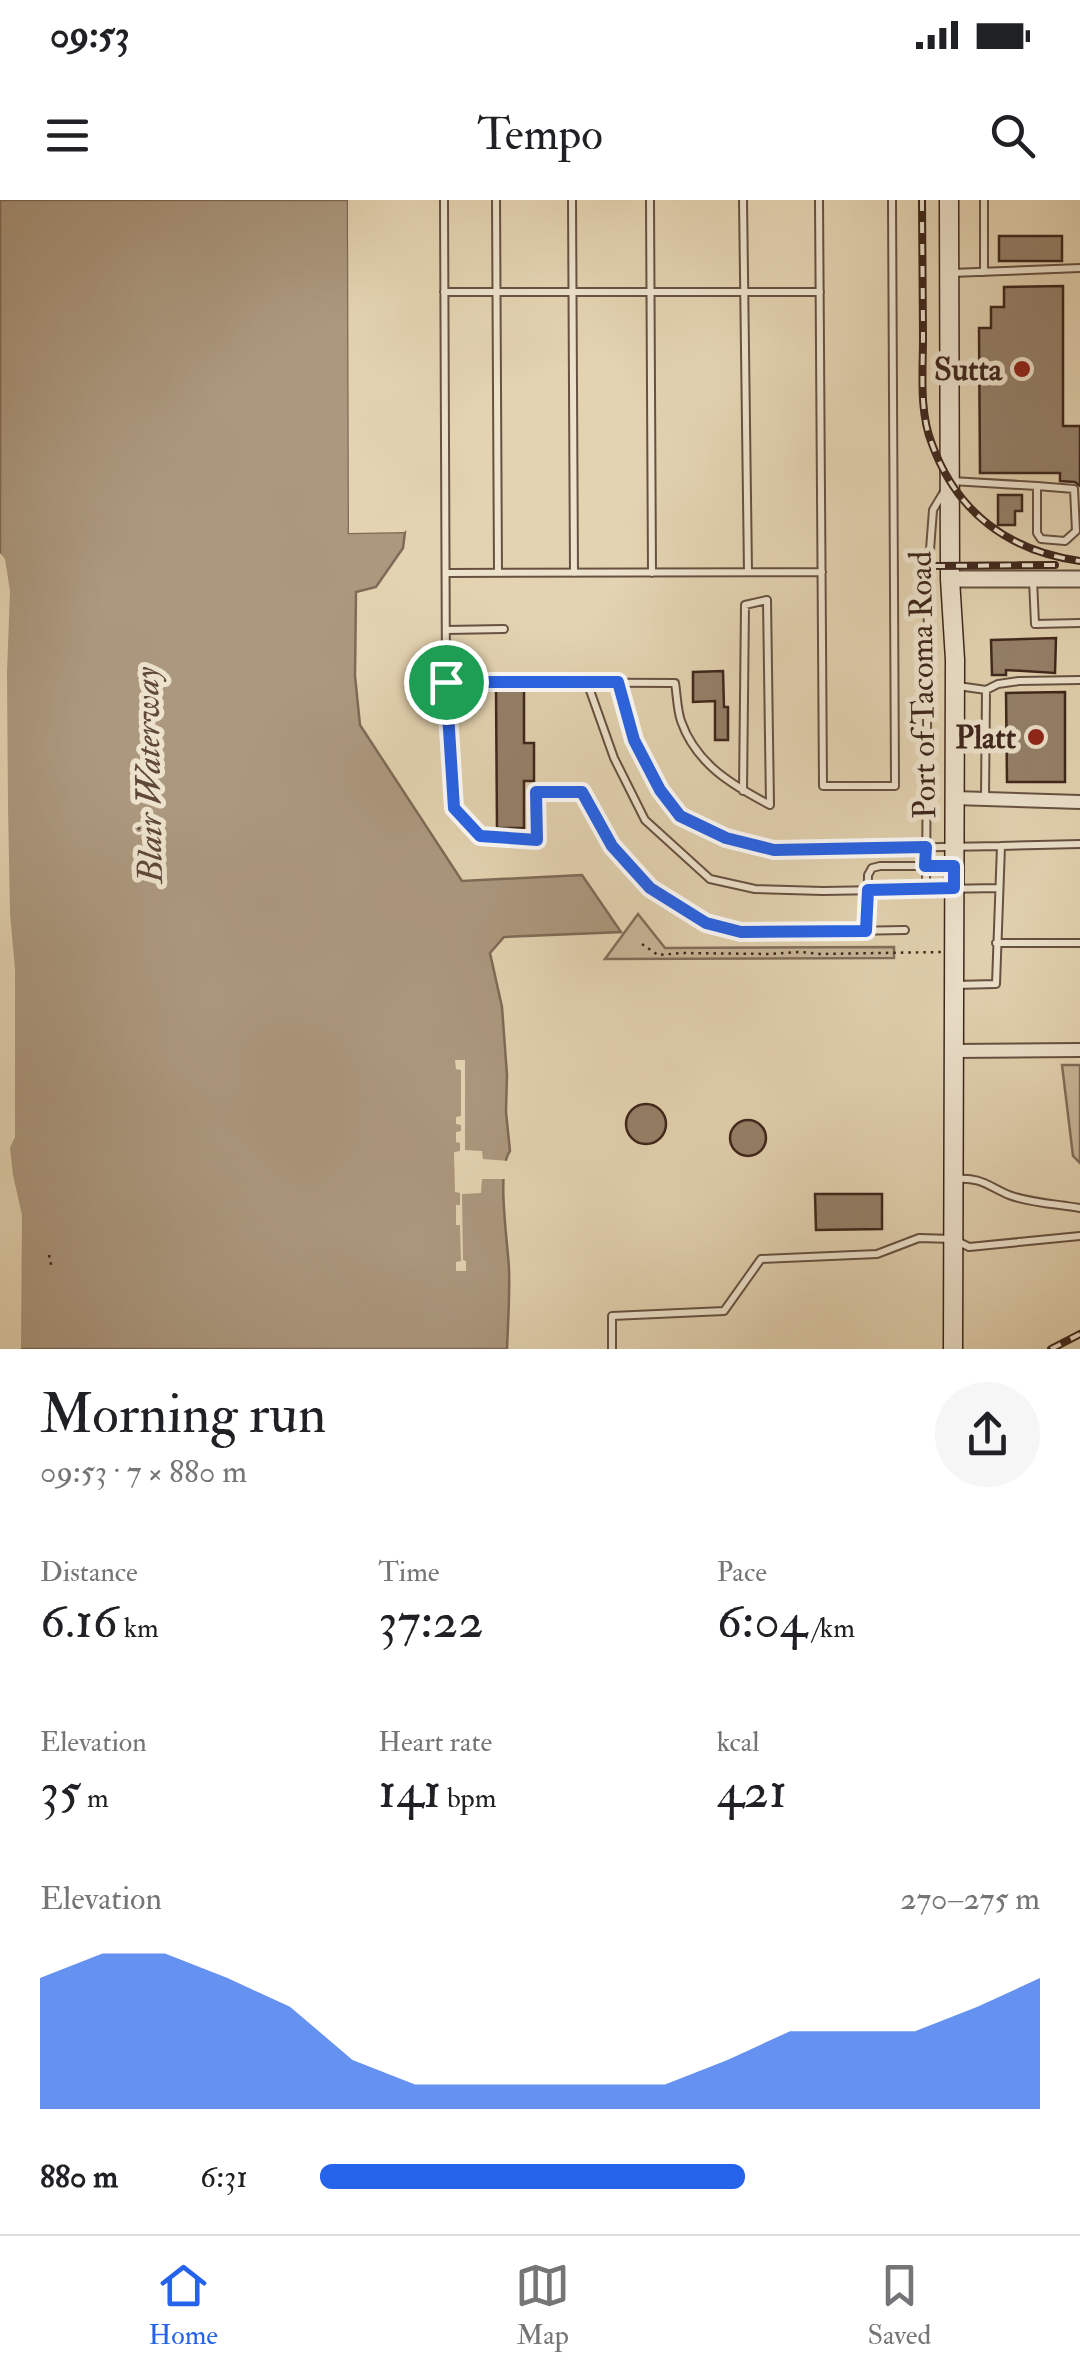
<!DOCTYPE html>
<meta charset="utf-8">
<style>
:root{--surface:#fff;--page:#f6f6f6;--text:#202124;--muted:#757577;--line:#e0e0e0;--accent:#2563eb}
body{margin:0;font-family:"IM FELL Double Pica",serif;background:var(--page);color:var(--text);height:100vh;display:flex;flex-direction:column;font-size:38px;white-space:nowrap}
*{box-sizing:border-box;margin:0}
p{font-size:32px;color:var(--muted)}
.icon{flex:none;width:55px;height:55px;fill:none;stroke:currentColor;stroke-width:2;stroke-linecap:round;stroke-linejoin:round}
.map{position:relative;height:1149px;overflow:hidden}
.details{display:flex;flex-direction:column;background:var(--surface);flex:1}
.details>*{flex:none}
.pin{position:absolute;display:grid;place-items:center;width:85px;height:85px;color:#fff;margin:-42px;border:5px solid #fff;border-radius:50%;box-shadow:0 2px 10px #0007}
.round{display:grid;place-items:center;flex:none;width:105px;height:105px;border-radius:52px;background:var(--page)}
.head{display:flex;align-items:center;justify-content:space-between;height:170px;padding:0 40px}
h1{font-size:55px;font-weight:600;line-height:75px}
.metrics{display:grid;grid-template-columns:repeat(3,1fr);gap:15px;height:170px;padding:10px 40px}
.metrics div{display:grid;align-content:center}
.metrics b{font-size:50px;font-weight:600}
.metrics small{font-size:28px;font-weight:400}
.metrics p{font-size:28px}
.chart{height:280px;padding:20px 40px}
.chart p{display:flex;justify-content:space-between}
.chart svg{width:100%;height:180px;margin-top:10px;fill:var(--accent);opacity:.7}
ul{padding:0 40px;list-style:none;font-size:32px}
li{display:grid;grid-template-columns:160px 120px 1fr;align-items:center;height:75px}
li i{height:25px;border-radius:12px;background:var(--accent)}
.status{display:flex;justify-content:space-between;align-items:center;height:70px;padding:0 50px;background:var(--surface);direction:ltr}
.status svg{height:28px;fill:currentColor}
header{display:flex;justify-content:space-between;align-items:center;height:130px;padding:0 40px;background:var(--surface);font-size:45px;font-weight:600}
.menu{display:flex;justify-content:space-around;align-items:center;height:140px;border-top:2px solid var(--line);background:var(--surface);font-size:28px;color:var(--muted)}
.menu a{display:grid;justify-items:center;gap:5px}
.menu .current{color:var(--accent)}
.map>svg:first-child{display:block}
</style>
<div class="status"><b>09:53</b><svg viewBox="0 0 49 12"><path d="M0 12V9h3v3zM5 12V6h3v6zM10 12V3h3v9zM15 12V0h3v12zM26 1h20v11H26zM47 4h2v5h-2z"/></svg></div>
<header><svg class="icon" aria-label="menu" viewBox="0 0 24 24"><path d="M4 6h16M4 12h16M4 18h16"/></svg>Tempo<svg class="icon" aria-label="search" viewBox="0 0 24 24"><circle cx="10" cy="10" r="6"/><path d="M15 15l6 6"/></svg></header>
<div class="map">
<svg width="1080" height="1149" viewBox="0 0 1080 1149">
<rect width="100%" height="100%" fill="#e3d3b1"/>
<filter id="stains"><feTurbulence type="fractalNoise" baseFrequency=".002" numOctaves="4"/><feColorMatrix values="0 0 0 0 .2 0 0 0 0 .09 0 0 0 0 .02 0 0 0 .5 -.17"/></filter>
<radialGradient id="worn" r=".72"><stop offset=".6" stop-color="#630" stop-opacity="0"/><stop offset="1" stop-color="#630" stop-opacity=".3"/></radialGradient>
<path fill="#c7b698" stroke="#826e5a" stroke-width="2.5" d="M638,714L665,748L894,747V758L605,759Z
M1062,865H1080V963L1073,956Z"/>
<path fill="#ab987e" stroke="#7f6a57" stroke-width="2.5" d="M0,0H348L349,333L405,332L403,348L376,387L356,392L355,476L360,525L462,681L582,675L621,732L504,737L490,753L502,807L507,875L506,912L510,951C496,970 508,1043 509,1069C510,1095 508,1122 507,1149H9L0,501Z"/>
<path fill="#e3d3b1" d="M348,0H353L354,328L405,327V332L349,333Z
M0,353L5,359L10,391L7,473L8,606L10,714L15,769V937L10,948L13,975L22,1015L21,1149H5L2,1086L3,1022L0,1002Z
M455,860H465V950L482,951L483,959L509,961V979H482L481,993L462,994L463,1060L466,1061V1071H456V1062L461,1061L460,1025H456V1005H460V993L455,992L454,952L460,951V943L456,942V932L461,931V925L456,924V917L461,916V870L456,869Z"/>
<path fill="#948069" stroke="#3e261c" stroke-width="2.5" d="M999,36H1062V61H999Z
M1063,86V226H1080V286L1075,282L1060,281V273H980L979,128H991V107H1004V87Z
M998,295H1022V311H1015V325H998Z
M1056,438L1055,473L1006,470V475H992L991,440Z
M723,471L724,507H728V540H715V501L693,502V472Z
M496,489H524V543H534V581H524V628H497Z
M1065,492V582H1007L1006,493Z
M626 924a20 20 0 1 1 40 0a20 20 0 1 1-40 0Z
M730 938a18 18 0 1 1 36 0a18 18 0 1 1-36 0Z
M815,994H882V1029L816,1030Z"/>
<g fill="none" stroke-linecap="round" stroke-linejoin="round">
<g stroke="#675141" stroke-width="10">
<path id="service" d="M444,0L446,482L454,608L479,636L537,640L536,592H582L613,646L650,689L706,723L741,733L905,730
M496,0L498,373
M572,0L574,373
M650,0L652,373
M743,0L748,372
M819,0L823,586H895L892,0
M984,0V72
M951,73L1080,68
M444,92H820
M952,281L1037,286V333L1041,339L1065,341L1076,331L1074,289L1037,286
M446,373L822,372
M1033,380L1035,424L1080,423
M446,430L504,429
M446,482L675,483C677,495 677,509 681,521C696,564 732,585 770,605L767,400L745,405L743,591
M587,482L614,558L645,620L710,679L755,689L823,691L999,688
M618,482L635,539L660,590L680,615L726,638L774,650L1001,646L996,784L955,785
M958,486L986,490L998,484L1019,481L1080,480
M985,598L986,490
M1001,646L1080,644
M926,689L928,376L933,310L945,290
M867,731L868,675L872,668L880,666H952
M996,743H1080
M956,979C981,977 988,986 1009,995C1030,1003 1057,1004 1080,1008
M612,1149V1116L724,1111L761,1059L877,1054L919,1038L953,1039L969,1047L1080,1036"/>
</g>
<g stroke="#675141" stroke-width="16">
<path id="minor" d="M954,598L1080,602
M953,851L1080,850"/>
</g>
<g stroke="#675141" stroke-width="19">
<path id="tertiary" d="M950,379H1080"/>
</g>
<g stroke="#3e261c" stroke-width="21">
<path id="secondary" d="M949,0L950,379L955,460L953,1149"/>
</g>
<path stroke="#3e261c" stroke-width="2.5" stroke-dasharray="2.5 5" stroke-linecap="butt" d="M642,744L658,755L682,753L770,754L800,752L820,754L941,752
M49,1055L52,1069"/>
<use href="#service" stroke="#ede2cc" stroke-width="6"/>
<use href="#minor" stroke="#ede2cc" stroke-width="12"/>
<use href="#tertiary" stroke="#ede2cc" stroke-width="15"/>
<use href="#secondary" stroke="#ede2cc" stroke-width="18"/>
<g stroke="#3e261c" stroke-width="8">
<path id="rail" d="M922,0C922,46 923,92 923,138C923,172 919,212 932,244C957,313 1009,351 1080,361
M934,366L1055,365
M1051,1149L1080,1134"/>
</g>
<use href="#rail" stroke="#ede2cc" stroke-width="4" stroke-dasharray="11" stroke-linecap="butt"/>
</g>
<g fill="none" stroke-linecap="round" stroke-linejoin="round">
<g stroke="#fff" stroke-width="20">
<path id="route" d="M446,482H618L634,540L660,590L680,616L726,638L774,650L926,647L925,666H954V688L868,690L866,731L741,732L706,723L650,688L612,646L582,592H536L537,640L480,636L454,608Z"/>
</g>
<use href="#route" stroke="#2563eb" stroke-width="12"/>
</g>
<g fill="#8f2418" stroke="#ede2cc" stroke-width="4">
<circle cx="1022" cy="169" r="10"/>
<circle cx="1036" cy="537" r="10"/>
</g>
<g text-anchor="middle" stroke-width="10" stroke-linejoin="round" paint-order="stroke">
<g font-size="32" font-weight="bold" fill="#3e261c" stroke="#ede2cc" text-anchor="end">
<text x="1002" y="180">Sutta</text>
<text x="1016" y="548">Platt</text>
</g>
<g font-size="32" fill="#3e261c" stroke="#ede2cc">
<text transform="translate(922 485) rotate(-91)" y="11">Port of Tacoma Road</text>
</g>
<g font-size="35" font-style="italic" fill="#5f4839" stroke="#ede2cc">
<text transform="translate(148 575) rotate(-91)" y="12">Blair Waterway</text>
</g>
</g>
<rect width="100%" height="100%" filter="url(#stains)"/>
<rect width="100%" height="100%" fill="url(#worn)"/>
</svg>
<div class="pin" style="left:446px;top:482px;background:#1e9e55"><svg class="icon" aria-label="arrive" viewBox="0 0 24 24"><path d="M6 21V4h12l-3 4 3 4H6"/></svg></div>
</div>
<section class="details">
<div class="head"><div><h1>Morning run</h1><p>09:53 · 7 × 880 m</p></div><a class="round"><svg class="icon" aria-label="share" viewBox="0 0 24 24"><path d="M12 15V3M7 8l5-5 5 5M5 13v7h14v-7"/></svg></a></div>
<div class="metrics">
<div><p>Distance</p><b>6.16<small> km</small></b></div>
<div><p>Time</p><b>37:22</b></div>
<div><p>Pace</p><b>6:04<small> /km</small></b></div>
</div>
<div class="metrics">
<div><p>Elevation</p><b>35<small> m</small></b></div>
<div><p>Heart rate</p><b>141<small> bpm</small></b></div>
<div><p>kcal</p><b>421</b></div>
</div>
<div class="chart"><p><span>Elevation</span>270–275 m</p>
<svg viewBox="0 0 160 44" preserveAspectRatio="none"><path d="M0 44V12L10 6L20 6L30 12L40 19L50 32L60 38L70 38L80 38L90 38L100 38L110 32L120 25L130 25L140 25L150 19L160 12V44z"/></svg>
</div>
<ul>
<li><b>880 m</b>6:31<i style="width:59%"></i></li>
</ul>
</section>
<nav class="menu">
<a class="current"><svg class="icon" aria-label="home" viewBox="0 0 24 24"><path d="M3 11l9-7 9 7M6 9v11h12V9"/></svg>Home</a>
<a><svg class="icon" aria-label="map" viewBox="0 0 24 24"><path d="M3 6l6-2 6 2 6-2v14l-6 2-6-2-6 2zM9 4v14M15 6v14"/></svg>Map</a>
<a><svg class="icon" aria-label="saved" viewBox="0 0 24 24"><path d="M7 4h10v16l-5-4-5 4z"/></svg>Saved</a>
</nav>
